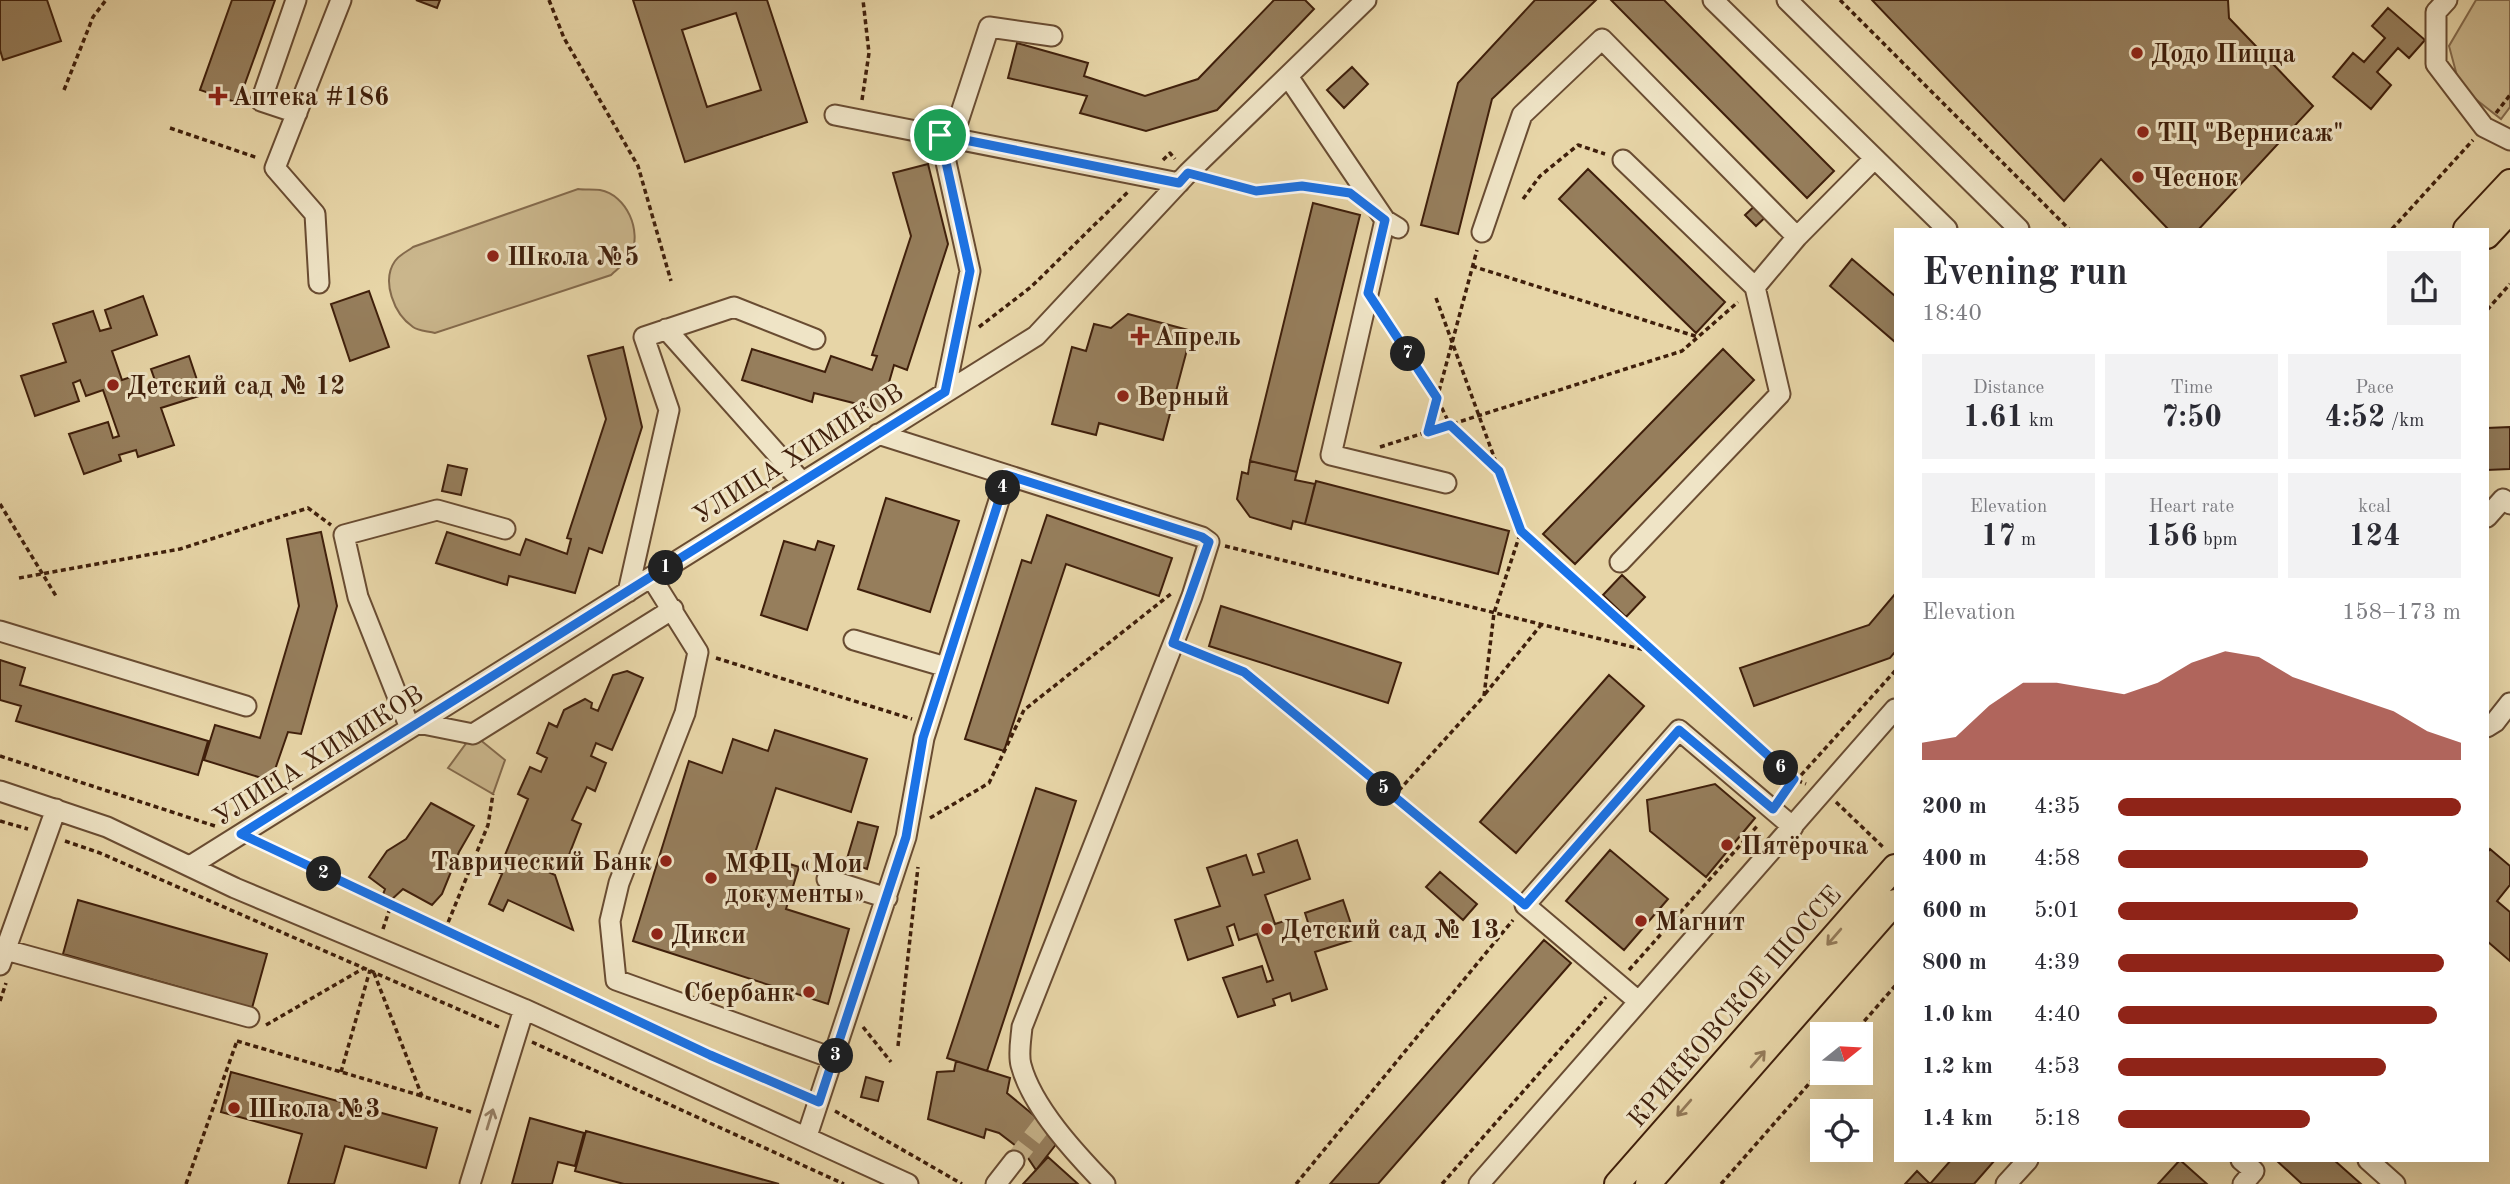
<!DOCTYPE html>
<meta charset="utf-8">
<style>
:root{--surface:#fff;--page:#f2f2f3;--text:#2b2b33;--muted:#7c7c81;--accent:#8f2418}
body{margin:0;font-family:"Old Standard TT",serif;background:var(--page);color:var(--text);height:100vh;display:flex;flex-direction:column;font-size:26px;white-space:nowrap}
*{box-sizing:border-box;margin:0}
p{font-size:23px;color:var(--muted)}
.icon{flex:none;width:38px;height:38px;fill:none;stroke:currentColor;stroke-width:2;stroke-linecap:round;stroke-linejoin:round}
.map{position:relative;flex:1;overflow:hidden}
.side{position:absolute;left:1894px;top:228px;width:595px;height:934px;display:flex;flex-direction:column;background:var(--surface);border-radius:0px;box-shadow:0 7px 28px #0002}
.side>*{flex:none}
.needle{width:46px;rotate:72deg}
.buttons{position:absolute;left:1810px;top:1022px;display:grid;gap:14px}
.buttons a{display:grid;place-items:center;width:63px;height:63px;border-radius:0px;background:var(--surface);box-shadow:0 7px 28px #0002;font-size:35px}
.pin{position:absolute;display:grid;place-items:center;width:60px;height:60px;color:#fff;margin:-30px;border:4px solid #fff;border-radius:50%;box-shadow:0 2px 7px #0007}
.km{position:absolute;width:35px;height:35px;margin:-18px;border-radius:50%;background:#222;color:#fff;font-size:19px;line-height:35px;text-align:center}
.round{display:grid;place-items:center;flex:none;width:74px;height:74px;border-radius:0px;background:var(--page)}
.overview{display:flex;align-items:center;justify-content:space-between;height:119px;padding:0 28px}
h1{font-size:38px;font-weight:800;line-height:52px}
.figures{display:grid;grid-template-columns:repeat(3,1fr);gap:10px;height:119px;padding:7px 28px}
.figures div{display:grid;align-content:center;border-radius:0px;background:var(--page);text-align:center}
.figures b{font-size:30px;font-weight:800}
.figures small{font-size:19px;font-weight:400}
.figures p{font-size:19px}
.chart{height:196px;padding:14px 28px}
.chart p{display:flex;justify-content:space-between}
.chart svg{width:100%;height:126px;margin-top:7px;fill:var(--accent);opacity:.7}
ul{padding:0 28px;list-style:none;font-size:23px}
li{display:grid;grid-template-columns:112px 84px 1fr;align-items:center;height:52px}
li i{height:18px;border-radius:9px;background:var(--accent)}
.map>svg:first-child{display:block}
</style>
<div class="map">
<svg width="2510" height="1184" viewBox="0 0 2510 1184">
<rect width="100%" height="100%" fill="#e7d5a7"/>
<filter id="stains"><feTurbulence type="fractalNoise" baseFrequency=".00286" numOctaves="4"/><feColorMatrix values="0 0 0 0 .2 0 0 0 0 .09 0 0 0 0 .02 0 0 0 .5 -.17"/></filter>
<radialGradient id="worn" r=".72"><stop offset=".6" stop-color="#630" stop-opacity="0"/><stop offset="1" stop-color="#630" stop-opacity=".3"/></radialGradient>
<path fill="#cab68c" stroke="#846a4c" stroke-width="2" d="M2476,0H2510V107L2501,119L2460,87L2449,46Z
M578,189C585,190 593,189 600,190C627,195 642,231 631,255C627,262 617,269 611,275L435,333C428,331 418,331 413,327C394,314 381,281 395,261C399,255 408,251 413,247Z
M473,734L505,760L493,794L448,768Z"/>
<path fill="#967e5c" stroke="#3f1f0b" stroke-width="2" fill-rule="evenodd" d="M0,0H47L61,41L3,60L0,50Z
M232,0H275L238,103L200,90Z
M416,0H440L437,8Z
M633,0H767L807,122L685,162ZM736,13L761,90L707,107L682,30Z
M1274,0H1305L1314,9L1217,110L1146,131L1080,113L1087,96L1008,78L1017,43L1088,63L1084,76L1145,96L1198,79Z
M1535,0H1596L1492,99L1458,234L1421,225L1458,83Z
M1611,0H1664L1834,171L1807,198Z
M1872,0H2228L2229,18L2313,106L2199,229H2168L2101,159L2064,201Z
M2388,8L2425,40L2409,58L2398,48L2377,72L2391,85L2371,109L2333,77L2353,53L2364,62L2385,38L2372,26Z
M1352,67L1368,84L1344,108L1327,90Z
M928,164L948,244L907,370L894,365L881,410L814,393L812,402L742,380L752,349L825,372L831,356L872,370L877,356L872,355L911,236L893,173Z
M1588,169L1725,302L1696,333L1559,199Z
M1761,200L1772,211L1756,226L1745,215Z
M1313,203L1360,215L1297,472L1250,461Z
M1852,259L1895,296V342L1830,286Z
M369,291L389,347L350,361L331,304Z
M143,296L157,335L112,351L122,380L140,374L145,390L158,389L151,369L189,356L202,395L161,408L174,445L138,457L136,450L119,455L121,461L84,474L69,434L108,422L113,438L119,436L103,390L86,396L80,380L73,383L79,401L35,416L21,376L66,362L53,324L93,311L100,331L111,328L105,310Z
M1128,314L1192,331L1163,440L1099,423L1096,435L1052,424L1072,347L1086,351L1094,324L1111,328Z
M623,347L642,427L602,553L589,548L575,593L509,576L507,585L436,563L447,532L520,555L526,539L567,554L571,539L567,538L606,419L588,356Z
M1723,349L1754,380L1575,564L1543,534Z
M2510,427V469L2487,470V428Z
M1250,461L1297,472L1295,480L1315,484L1305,524L1293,521L1291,529L1250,517L1237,499L1242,472L1248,474Z
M448,465L467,469L461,495L442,491Z
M1316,481L1509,531L1498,574L1305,524Z
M886,498L959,521L930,612L858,589Z
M1047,515L1172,558L1159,596L1066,564L1004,751L965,739L1022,560L1031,563Z
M321,532L337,606L301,734L288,732L271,781L204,760L215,725L260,738L299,606L287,539Z
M784,541L815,550L818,541L834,546L807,630L761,615Z
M1622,575L1645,597L1626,617L1603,595Z
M1895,594V652L1890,658L1754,706L1740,668L1869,625Z
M1221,606L1401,663L1388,703L1209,646Z
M0,660L25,668L20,685L208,741L198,775L16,721L21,706L0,700Z
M627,671L643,678L612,750L596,743L591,756L606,763L595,791L587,787L572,820L581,824L565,865L551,858L546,871L555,875L573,930L508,900L503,911L489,904L502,874L498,872L528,799L518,794L530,767L541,772L547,758L537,753L549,723L557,727L564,710L585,699L592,703L591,708L598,711L613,675Z
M1609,675L1644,706L1516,853L1480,822Z
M775,730L867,759L851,812L776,788L755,853L799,867L786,909L849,929L828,1004L633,941L689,761L722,773L733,739L768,751Z
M1715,784L1755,818L1706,877L1650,831L1647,800Z
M1036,788L1076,801L987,1071L947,1058Z
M431,803L474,826L459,852L442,894L432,905L403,889L389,902L381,900L385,889L369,877L387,851L406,839Z
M858,822L878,827L867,869L846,862Z
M1297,840L1310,879L1265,895L1275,924L1294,918L1299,934H1308L1311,932L1305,913L1343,900L1356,939L1315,952L1327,989L1292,1001L1290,993L1273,999L1275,1005L1238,1017L1223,978L1262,966L1267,982L1273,980L1257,934L1239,940L1234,924L1227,927L1233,945L1188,960L1175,920L1220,906L1207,868L1246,855L1253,875L1264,872L1258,854Z
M2490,849L2510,866V885L2497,901L2510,912V961L2487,941V853Z
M1610,850L1668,899L1624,950L1566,901Z
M1440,872L1477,904L1463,920L1426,887Z
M78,900L267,954L252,1008L63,954Z
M1544,940L1571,963L1378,1184H1330Z
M956,1061L1010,1078L1007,1093L1061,1138L1036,1170L1024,1152L999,1133L986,1129L984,1138L928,1119L937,1072L954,1071Z
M231,1072L437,1128L426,1168L345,1146L334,1184H288L302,1134L221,1112Z
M866,1077L883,1082L878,1101L861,1097Z
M530,1118L584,1133L575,1166L558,1162L552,1184H512Z
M586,1131L779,1184H624L575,1171Z
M1048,1157L1078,1184H1023Z
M1951,1160H1995L1974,1184H1905L1917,1171L1930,1184Z
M2180,1160L2207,1184H2158Z
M2276,1160H2334L2361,1184H2302Z"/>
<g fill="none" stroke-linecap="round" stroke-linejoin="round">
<path stroke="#c5b188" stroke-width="19" stroke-dasharray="19 10" stroke-linecap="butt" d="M1014,1161L1049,1116"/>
<g stroke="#694c32" stroke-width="23">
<path id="minor" d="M296,0L261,101L297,113
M1713,0L1947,229
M1787,0L2019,229
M2447,0L2436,12V64L2484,127L2510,140
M1289,78L1385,220L1398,228
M835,115L1179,183
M940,135L970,271L945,392
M953,137L989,27L1052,36
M1623,160L1755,287
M1385,220L1331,455L1446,483
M1482,232L1522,115L1602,39L1797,237
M319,283L315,214L275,168L341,0
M666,329L802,482
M878,434L1202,537L1209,542L1192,596L1022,1027C1021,1039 1018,1054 1021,1065C1032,1107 1076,1154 1105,1184
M2487,517L2503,499L2510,504
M1620,562L1780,394L1755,287L1797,237L1874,159
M651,577L698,652L685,713L619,883L610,921L616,980L835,1059
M628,592L669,410L644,337L734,307L815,339
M0,631L246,706
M854,640L946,667
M418,723L473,734L673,609
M2487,727L2495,722L2510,703
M410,728L358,597L344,535L437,510L505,529
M0,791L107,827L235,888L524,1009L908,1184
M190,866L1036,336L1188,173L1366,0
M827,879L887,898
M6,950L249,1017
M0,965L56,809
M1638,1001L1525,905L1679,730L1793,827
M807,1136L906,837L924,738L1007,475
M2241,1160L2254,1171L2243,1184
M2368,1160L2395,1184
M470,1184L524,1009
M996,1184L1014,1161
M1479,1184L1895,709
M2006,1184L2028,1160"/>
</g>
<g stroke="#3f1f0b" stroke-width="28">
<path id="major" d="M2466,229L2510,182
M2487,236L2510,211
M1617,1184L1895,867
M1648,1184L1895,902"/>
</g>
<path stroke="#3f1f0b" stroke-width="3.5" stroke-dasharray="5 3.5" stroke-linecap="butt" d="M549,0L564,38L638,166L671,281
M1840,0L2069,229
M64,90L93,17L106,0
M862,100L869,53L863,0
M2496,113L2510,95
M170,128L258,158
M1163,160L1170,153L1175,159
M1210,179L1256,191L1302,186L1344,192
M1523,199L1540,176L1578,145L1605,154
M2392,229L2473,140
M1472,266L1698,337
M1436,298L1521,531L1794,779L1806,784
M2487,310L2510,284
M1382,315L1437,398L1450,425L1498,470
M979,327L1031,287L1129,191
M1428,432L1477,250
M1380,447L1682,351L1738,302
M0,504L56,596
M1225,546L1653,652
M19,578L180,549L308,508L331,525
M1191,650L1244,672L1512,895
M716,658L912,719
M1485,694L1541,625
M0,756L218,827
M1784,794L1895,671
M1393,797L1484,696L1494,613L1521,531
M1836,802L1884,848
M930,818L989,783L1024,710L1172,593
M0,821L28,829
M65,841L100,853L499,1027
M261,844L710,1055L803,1095
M383,929L391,905
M445,930L488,825L493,794
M1629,970L1759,824
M374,973L422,1096L474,1113
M0,1001L6,983
M266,1025L364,968
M863,1027L891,1062
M1853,1034L1895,986
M237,1041L422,1096
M532,1042L844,1184
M898,1046L918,867
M341,1072L370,970
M835,1111L962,1184
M186,1184L237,1041
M1296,1184L1513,920
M1442,1184L1606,997
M1721,1184L1822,1069"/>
<use href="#minor" stroke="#efe4c6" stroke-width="19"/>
<use href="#major" stroke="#e7d5a7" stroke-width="24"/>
</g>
<defs><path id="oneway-shaft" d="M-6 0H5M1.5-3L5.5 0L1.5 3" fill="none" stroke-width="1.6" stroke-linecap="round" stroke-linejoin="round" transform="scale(1.75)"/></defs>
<g stroke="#937a59">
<use href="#oneway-shaft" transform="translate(1834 937) rotate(131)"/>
<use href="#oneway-shaft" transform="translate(1758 1059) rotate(-49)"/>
<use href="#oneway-shaft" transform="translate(1684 1108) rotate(131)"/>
</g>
<use stroke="#978268" href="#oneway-shaft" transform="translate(490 1119) rotate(-73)"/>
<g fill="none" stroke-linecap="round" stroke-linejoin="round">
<g stroke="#fff" stroke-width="14">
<path id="route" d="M940,135L1179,183L1188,173L1256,191L1302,186L1350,193L1385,220L1368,293L1437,398L1428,432L1450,425L1499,471L1521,531L1794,779L1773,809L1679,730L1525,905L1244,672L1173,643L1209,542L1202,537L1007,475L923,738L906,837L819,1102L710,1055L241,834L945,392L970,271Z"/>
</g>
<use href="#route" stroke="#1a73e8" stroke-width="9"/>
</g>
<g fill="#8f2418" stroke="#efe4c6" stroke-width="2.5">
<circle cx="2137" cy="53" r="7"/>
<path d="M214.5 85.5h7v7h7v7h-7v7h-7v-7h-7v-7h7z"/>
<circle cx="2143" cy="132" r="7"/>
<circle cx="2138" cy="177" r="7"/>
<circle cx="493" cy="256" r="7"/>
<path d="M1136.5 325.5h7v7h7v7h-7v7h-7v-7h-7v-7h7z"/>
<circle cx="113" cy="385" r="7"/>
<circle cx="1123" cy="396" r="7"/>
<circle cx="1727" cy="845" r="7"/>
<circle cx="666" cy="861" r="7"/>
<circle cx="711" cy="878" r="7"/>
<circle cx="1641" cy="921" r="7"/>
<circle cx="1267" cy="929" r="7"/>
<circle cx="657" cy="934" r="7"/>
<circle cx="809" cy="992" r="7"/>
<circle cx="234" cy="1108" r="7"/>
</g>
<g text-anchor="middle" stroke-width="6" stroke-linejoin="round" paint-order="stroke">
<g font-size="26" font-weight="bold" fill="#3f1f0b" stroke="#efe4c6" text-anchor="start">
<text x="2151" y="62">Додо Пицца</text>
<text x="232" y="105">Аптека #186</text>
<text x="2157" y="141">ТЦ "Вернисаж"</text>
<text x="2152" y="186">Чеснок</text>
<text x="507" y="265">Школа №5</text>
<text x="1154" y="345">Апрель</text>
<text x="127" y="394">Детский сад № 12</text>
<text x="1137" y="405">Верный</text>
<text x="1741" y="854">Пятёрочка</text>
<text x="652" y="870" text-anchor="end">Таврический Банк</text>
<text x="725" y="872">МФЦ «Мои<tspan x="725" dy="30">документы»</tspan></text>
<text x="1655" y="930">Магнит</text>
<text x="1281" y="938">Детский сад № 13</text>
<text x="671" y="943">Дикси</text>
<text x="795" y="1001" text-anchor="end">Сбербанк</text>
<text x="248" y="1117">Школа №3</text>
</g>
<g font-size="26" fill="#3f1f0b" stroke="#efe4c6">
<text transform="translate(798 453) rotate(-32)" y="9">УЛИЦА ХИМИКОВ</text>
<text transform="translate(318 755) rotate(-32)" y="9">УЛИЦА ХИМИКОВ</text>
<text transform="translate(1734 1006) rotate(-49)" y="9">КРИККОВСКОЕ ШОССЕ</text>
</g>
</g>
<rect width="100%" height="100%" filter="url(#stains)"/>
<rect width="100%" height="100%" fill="url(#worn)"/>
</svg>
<div class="buttons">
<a><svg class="needle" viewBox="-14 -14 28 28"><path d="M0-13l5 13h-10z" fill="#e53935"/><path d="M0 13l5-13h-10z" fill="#7c7c81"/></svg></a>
<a><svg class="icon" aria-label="locate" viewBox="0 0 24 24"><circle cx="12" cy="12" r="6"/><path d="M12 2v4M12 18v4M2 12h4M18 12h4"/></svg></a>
</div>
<div class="pin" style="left:940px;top:135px;background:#1e9e55"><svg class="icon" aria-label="arrive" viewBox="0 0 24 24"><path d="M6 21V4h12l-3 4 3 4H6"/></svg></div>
<b class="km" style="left:666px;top:568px">1</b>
<b class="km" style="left:324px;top:874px">2</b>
<b class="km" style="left:836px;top:1056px">3</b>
<b class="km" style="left:1003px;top:488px">4</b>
<b class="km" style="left:1384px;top:789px">5</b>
<b class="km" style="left:1781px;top:768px">6</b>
<b class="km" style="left:1408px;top:354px">7</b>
<section class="side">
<div class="overview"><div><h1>Evening run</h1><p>18:40</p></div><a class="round"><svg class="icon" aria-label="share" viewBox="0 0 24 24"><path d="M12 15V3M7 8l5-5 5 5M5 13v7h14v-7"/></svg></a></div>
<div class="figures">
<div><p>Distance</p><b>1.61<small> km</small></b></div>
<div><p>Time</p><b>7:50</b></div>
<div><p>Pace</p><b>4:52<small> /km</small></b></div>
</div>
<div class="figures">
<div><p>Elevation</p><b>17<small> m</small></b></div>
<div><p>Heart rate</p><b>156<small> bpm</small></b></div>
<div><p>kcal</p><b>124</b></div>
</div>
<div class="chart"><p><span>Elevation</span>158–173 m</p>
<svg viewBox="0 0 160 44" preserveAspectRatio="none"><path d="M0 44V38L10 36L20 25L30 17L40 17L50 19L60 21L70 17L80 10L90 6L100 8L110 15L120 19L130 23L140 27L150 34L160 38V44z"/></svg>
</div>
<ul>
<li><b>200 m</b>4:35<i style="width:100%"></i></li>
<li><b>400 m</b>4:58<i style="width:73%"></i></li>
<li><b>600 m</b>5:01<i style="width:70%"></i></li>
<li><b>800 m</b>4:39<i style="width:95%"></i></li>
<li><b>1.0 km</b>4:40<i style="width:93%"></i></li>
<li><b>1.2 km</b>4:53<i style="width:78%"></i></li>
<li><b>1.4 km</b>5:18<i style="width:56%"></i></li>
</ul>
</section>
</div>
